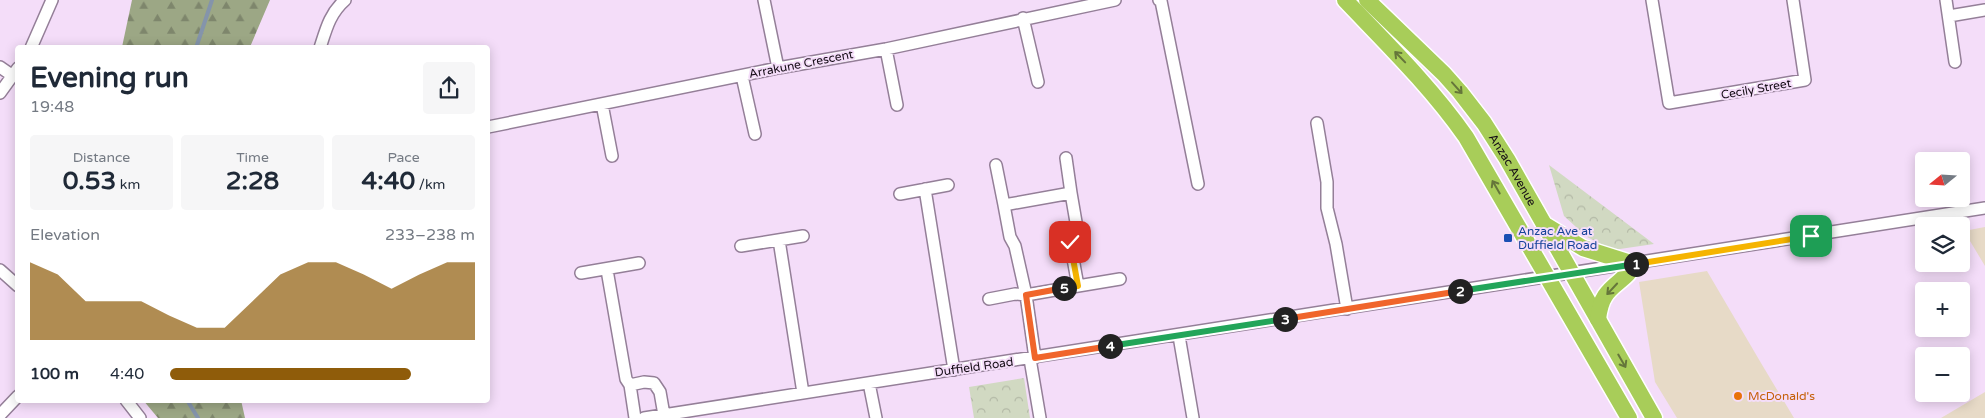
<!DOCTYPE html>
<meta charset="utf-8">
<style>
:root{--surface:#fff;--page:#f6f6f7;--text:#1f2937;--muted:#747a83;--accent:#8f5c0a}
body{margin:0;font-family:"Varela Round",sans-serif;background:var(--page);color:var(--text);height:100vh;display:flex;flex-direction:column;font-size:19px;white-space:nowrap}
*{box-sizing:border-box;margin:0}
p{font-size:16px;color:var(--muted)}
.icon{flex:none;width:28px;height:28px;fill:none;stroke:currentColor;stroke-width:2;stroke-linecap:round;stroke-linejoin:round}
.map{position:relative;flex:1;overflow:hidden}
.panel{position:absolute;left:15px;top:45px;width:475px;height:358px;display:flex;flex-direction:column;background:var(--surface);border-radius:5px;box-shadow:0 2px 12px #0003}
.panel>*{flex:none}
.needle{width:32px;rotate:252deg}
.controls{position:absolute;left:1915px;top:152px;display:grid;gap:10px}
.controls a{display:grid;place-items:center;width:55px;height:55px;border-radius:5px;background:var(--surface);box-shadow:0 2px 12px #0003;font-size:25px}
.pin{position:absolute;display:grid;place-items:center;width:42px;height:42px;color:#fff;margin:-21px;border-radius:10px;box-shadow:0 2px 8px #0006}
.km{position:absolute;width:25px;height:25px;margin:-12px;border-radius:50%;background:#222;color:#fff;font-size:14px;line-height:25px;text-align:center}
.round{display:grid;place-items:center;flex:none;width:52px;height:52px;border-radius:5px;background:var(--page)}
.head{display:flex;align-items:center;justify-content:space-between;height:85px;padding:0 15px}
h1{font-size:28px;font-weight:700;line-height:38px}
.metrics{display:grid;grid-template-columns:repeat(3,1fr);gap:8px;height:85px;padding:5px 15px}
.metrics div{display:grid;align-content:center;border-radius:5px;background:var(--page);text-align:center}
.metrics b{font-size:25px;font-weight:700}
.metrics small{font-size:14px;font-weight:400}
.metrics p{font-size:14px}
.chart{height:140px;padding:10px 15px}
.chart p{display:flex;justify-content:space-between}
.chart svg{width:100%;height:90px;margin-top:5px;fill:var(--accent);opacity:.7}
ul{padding:0 15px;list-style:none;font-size:16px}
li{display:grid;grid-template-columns:80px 60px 1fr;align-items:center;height:38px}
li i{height:12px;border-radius:6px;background:var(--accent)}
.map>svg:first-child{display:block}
</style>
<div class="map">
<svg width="1985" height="418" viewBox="0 0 1985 418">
<defs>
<pattern id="forest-firs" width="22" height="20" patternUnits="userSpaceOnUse" patternTransform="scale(1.25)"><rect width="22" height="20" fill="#9ca785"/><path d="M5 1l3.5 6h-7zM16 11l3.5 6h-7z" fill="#7e866c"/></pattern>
<pattern id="park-crowns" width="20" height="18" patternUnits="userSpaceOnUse" patternTransform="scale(1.25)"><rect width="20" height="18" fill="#d1d9c2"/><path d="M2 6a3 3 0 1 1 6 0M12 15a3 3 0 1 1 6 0" fill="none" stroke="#b3b9a6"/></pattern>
</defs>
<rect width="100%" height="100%" fill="#f4ddf9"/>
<path fill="#e7dac7" d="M1985,227V266L1964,231Z
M1707,271L1761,363L1794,418H1677L1655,382L1639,282Z
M1985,392V418H1941Z"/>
<path fill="url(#forest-firs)" d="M132,0H270L250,47H122Z
M143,400H241L245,418H158Z"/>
<path fill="url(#park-crowns)" d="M1549,165L1654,244L1613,250L1587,237L1564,216Z
M1024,378L1030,418H974L969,387Z"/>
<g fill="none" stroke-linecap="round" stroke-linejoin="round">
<path stroke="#8494ab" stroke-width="4" d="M196,48L212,0
M187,400L198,418"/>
<g stroke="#947f98" stroke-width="14">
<path id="minor" d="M764,0L778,68
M1159,0L1161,1L1198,184
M1652,0L1669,103L1805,80L1793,0
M1946,0L1955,62
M1949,16L1985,10
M1023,18L1038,82
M31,48L52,0
M320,48C326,29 330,13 345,0
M886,49L897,105
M0,67L13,76
M742,76L755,134
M0,93L18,68
M602,104L612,156
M1317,123L1327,182V208L1336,244L1347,309
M488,127L778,68L886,49L1115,0
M1066,158L1071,193
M996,165L1004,205
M925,189L954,370
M900,194L948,185
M779,240L803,393
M741,246L803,236
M0,270L18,286
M607,270L626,379L630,385L644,382L654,383L660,392L664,415
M581,273L639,263
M1078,286L1120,279
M989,299L1015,294L1026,295L1078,286L1070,242L1077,228L1071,193L1004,205L1010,237L1015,246L1026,295L1035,358
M1179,336L1193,418
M1030,359L1040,418
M869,383L876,418
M630,385L635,418
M126,400L140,418
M0,415L18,396
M644,418L1985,208"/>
</g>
<g stroke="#fff" stroke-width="19">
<g id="highway">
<path d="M1345,0C1387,44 1431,87 1466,137L1629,418"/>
<path id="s1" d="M1367,0L1444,74L1460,92L1484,123L1507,159L1654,418"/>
<path d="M1547,226L1583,248L1634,264C1629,278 1613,283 1605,296C1601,302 1599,311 1598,319"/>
</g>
</g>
<use href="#minor" stroke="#fff" stroke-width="11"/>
<use href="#highway" stroke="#a8cd59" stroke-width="16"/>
</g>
<defs><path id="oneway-shaft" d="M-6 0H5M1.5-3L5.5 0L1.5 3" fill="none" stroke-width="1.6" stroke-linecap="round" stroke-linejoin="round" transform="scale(1.25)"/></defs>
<g stroke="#65763a">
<use href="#oneway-shaft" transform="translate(1400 57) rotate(-134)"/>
<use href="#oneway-shaft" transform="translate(1457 88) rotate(48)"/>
<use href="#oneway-shaft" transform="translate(1496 187) rotate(-120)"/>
<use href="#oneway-shaft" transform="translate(1612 289) rotate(133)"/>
<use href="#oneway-shaft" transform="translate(1622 361) rotate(60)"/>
</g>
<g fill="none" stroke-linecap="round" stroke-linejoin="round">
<g stroke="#fff" stroke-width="10">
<path id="split-1" d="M1636,264L1811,236"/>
</g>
<g stroke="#fff" stroke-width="10">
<path id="split-2" d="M1460,291L1636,264"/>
</g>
<g stroke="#fff" stroke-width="10">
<path id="split-3" d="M1285,319L1460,291"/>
</g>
<g stroke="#fff" stroke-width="10">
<path id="split-4" d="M1110,346L1285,319"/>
</g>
<g stroke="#fff" stroke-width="10">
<path id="split-5" d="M1064,288L1026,295L1035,358L1110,346"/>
</g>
<g stroke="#fff" stroke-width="10">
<path id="split-6" d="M1064,288L1078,286L1070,242"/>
</g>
<use href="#split-1" stroke="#f5b400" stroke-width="6"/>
<use href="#split-2" stroke="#22a559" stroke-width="6"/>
<use href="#split-3" stroke="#f0652b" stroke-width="6"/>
<use href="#split-4" stroke="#22a559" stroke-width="6"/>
<use href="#split-5" stroke="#f0652b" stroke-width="6"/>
<use href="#split-6" stroke="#f5b400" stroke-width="6"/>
</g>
<rect fill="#1a4fb4" stroke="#f4ddf9" stroke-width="2" x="1503" y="233" width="10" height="10" rx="2.5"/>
<circle fill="#e8710a" stroke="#f4ddf9" stroke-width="2" cx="1738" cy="396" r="5"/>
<g text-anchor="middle" stroke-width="4" stroke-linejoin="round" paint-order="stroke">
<g font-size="12" fill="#140c15" stroke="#f4ddf9">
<text transform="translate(801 64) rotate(-11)" y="4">Arrakune Crescent</text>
<text transform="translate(1756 89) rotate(-10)" y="4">Cecily Street</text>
<text dy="4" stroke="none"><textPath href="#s1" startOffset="225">Anzac Avenue</textPath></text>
<text transform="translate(974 367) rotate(-8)" y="4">Duffield Road</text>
</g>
<g font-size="12" fill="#164399" stroke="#f4ddf9" text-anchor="start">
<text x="1518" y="235">Anzac Ave at<tspan x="1518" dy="14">Duffield Road</tspan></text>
</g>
<g font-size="12" fill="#c56008" stroke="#f4ddf9" text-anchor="start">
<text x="1748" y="400">McDonald's</text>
</g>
</g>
</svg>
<div class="controls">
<a><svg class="needle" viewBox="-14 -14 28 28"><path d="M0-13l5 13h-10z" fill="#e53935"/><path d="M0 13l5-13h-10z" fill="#747a83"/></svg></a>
<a><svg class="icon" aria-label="layers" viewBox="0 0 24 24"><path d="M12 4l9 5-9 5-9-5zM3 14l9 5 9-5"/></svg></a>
<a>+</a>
<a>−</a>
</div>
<div class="pin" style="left:1811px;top:236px;background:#1e9e55"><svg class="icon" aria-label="arrive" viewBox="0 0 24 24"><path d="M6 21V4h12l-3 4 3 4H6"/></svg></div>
<div class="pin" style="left:1070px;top:242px;background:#d93025"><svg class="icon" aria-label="check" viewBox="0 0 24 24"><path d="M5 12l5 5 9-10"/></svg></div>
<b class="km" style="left:1636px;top:264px">1</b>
<b class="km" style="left:1460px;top:291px">2</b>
<b class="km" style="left:1285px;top:319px">3</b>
<b class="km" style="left:1110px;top:346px">4</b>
<b class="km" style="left:1064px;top:288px">5</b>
<section class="panel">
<div class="head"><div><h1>Evening run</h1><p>19:48</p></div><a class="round"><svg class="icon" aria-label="share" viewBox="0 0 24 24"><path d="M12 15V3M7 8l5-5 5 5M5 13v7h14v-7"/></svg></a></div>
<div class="metrics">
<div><p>Distance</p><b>0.53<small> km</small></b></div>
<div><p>Time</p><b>2:28</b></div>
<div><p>Pace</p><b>4:40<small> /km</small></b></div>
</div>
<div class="chart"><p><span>Elevation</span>233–238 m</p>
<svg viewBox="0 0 160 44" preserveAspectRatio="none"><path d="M0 44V6L10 12L20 25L30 25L40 25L50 32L60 38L70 38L80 25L90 12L100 6L110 6L120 12L130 19L140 12L150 6L160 6V44z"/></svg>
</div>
<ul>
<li><b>100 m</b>4:40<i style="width:79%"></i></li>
</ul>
</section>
</div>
